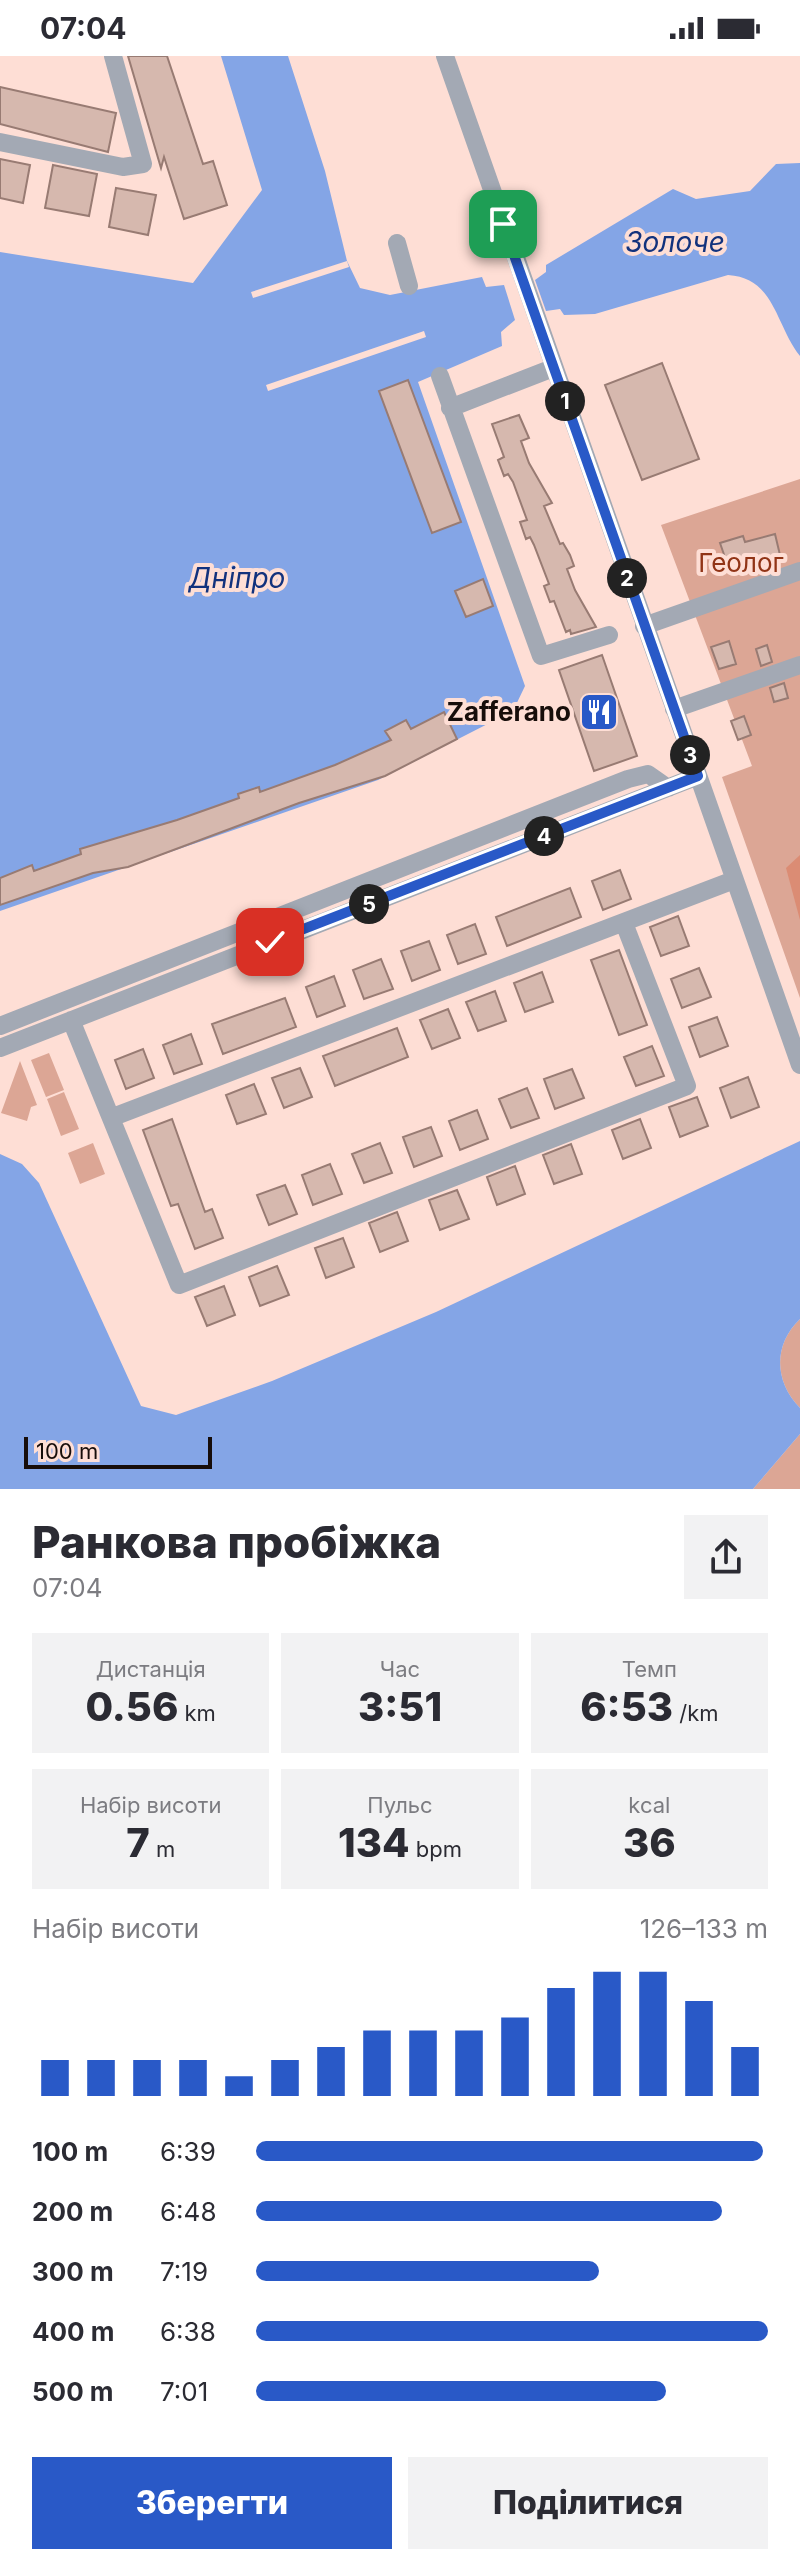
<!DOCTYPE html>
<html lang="uk">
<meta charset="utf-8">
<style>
:root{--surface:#fff;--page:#f2f2f3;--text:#2b2b33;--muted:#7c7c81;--accent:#2959c7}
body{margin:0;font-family:Inter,sans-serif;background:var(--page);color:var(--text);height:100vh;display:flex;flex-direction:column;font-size:30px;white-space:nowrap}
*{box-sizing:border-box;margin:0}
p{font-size:26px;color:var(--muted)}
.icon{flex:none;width:44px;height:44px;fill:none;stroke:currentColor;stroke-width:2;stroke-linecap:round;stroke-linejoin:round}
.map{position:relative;height:1433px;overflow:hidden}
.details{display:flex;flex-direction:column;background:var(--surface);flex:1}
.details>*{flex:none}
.scale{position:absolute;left:24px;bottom:20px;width:188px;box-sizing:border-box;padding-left:8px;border:4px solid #170d0a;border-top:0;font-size:22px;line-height:28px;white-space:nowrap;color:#170d0a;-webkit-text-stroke:6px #feded5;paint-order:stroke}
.pin{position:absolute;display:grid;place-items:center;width:68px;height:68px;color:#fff;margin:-34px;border-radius:16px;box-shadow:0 4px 12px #0006}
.km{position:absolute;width:40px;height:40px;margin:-20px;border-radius:50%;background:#222;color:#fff;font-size:22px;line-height:40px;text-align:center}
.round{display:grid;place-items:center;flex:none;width:84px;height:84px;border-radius:0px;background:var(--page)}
.headline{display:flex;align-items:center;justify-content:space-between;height:136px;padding:0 32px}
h1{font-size:44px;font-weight:800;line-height:60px}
.metrics{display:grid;grid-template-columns:repeat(3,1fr);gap:12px;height:136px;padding:8px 32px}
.metrics div{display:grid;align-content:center;border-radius:0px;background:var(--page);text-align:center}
.metrics b{font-size:40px;font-weight:800}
.metrics small{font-size:22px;font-weight:400}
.metrics p{font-size:22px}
.chart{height:224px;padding:16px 32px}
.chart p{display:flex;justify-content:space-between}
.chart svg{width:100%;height:144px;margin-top:8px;stroke:var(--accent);stroke-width:6}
.cta{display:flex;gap:16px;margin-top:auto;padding:16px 32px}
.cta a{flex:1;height:92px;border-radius:0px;background:var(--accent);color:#fff;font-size:32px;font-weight:800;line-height:92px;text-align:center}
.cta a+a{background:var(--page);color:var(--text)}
ul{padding:0 32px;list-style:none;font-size:26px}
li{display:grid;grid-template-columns:128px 96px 1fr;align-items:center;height:60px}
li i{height:20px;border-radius:10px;background:var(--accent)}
.status{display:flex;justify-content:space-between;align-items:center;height:56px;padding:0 40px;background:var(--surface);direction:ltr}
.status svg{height:22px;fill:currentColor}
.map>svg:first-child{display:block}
</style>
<div class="status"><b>07:04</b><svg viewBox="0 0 49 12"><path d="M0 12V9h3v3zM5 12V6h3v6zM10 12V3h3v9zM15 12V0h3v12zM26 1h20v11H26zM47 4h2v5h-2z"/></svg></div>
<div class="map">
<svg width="800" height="1433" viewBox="0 0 800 1433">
<rect width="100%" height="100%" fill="#feded5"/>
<path fill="#dca695" d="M800,423V942L722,721L752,710L661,469Z
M49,997L64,1034L46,1041L31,1004Z
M20,1005L37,1049L31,1051L27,1065L1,1057Z
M64,1036L79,1073L61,1080L47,1043Z
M93,1087L105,1118L80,1128L68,1097Z
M800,1263V1352C774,1325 773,1289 800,1263Z
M800,1378V1433H753Z"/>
<path fill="#db8c74" d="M800,799V864L786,812Z"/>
<path fill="#84a5e6" d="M221,0H288L325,115L347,205L360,232L390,239L482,221L486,231L504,229L515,264L501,276L502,290L418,326L525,630L513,655L378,724L0,855V196L193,227L262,134Z
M800,107V300C775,268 775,222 728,219L595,258L564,259L560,253L546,255L535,224L546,216V209L673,133L696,143L750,135L776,108Z
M800,1085V1263C773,1289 774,1325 800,1352V1378L753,1433H0V1098L22,1108L39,1127L141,1350L176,1359L272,1325L436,1256Z"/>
<path fill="#feded5" d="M347,205L349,211L253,242L251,236Z
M424,275L426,281L268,335L266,329Z"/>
<path fill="#d6b8ae" stroke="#987b73" stroke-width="2" d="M128,0H167L203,108L213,105L227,149L184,163L164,101L161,112Z
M0,31L116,57L108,96L0,68Z
M0,103L30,109L23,147L0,142Z
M53,109L97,118L89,160L45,152Z
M116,132L156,139L148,179L109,171Z
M662,307L699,403L642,424L605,329Z
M408,324L461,466L432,477L379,335Z
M519,359L529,382L521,385L529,407L552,447L544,450L560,488L563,487L570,499L574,510L567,513L575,534L596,571L571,578L570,574L566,576L554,545L550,546L544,530L549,528L534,489L530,481L526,483L520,466L527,464L513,426L508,418L504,420L498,404L504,401L492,368Z
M775,478L780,499L730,516L720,487L743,480L745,486Z
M483,523L493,550L466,561L455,535Z
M729,585L736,608L719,613L711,591Z
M767,589L772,606L761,610L756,593Z
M602,599L637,700L594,715L559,614Z
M784,627L788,642L774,646L770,632Z
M444,656L457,683L385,720L299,747L128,811L93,817L0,849V822L32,809L34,815L81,798L80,793L177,764L239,742L238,738L259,731L260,736L335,709L391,684L385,675L406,664L411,673Z
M744,660L751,679L738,684L731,665Z
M620,814L631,843L603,854L592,825Z
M570,832L581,861L507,890L496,861Z
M678,860L689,890L661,900L650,871Z
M475,868L486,898L458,908L447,879Z
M429,885L440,914L412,925L401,895Z
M619,894L647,969L619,979L591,904Z
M381,903L393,933L364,943L353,914Z
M699,912L711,941L682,952L671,923Z
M542,916L553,946L525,956L514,927Z
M334,920L345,950L317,961L306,931Z
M495,935L506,965L478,975L466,946Z
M285,942L296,971L223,998L212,968Z
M448,953L460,982L432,993L420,964Z
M717,961L728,990L700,1001L689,971Z
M397,972L408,1001L335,1030L323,1000Z
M191,978L202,1008L174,1018L163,989Z
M652,990L664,1020L636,1030L624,1001Z
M143,993L154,1022L126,1033L115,1004Z
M300,1012L312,1041L284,1052L272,1022Z
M572,1013L584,1042L555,1053L544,1023Z
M748,1021L759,1051L731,1062L720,1032Z
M254,1028L266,1058L237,1068L226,1039Z
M527,1032L539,1062L511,1072L499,1043Z
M697,1041L708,1070L680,1081L669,1051Z
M477,1054L488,1083L460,1094L449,1065Z
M172,1063L205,1156L212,1153L223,1182L195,1193L178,1148L171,1150L143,1074Z
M640,1063L651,1092L623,1103L612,1074Z
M431,1071L442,1100L414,1111L403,1081Z
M380,1087L392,1117L364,1127L352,1098Z
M571,1088L582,1118L554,1128L543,1099Z
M330,1108L342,1138L313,1149L302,1119Z
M515,1110L525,1138L497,1149L487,1121Z
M285,1129L297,1158L269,1169L257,1139Z
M457,1134L469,1163L440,1174L429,1144Z
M397,1156L408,1185L380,1196L369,1167Z
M343,1182L354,1211L326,1222L315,1192Z
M277,1210L289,1239L260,1250L249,1221Z
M224,1230L235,1259L207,1270L195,1241Z"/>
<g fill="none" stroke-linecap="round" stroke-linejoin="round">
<path stroke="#a3a9b4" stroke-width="18" d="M445,0L800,1009
M0,86L123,111L143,108L113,0
M397,187L409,230
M440,320L541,600L609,579
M450,352L553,312
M644,570L800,515
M674,653L800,609
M71,964L179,1229L687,1030L624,867
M0,970L628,723L648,718L668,732
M0,992L698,720
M113,1061L734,824"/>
</g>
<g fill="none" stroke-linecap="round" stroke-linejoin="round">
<g stroke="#fff" stroke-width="16">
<path id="route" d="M270,886L698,720L503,168"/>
</g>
<use href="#route" stroke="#2959c7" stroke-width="10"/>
</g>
<defs>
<g id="restaurant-square" transform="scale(2)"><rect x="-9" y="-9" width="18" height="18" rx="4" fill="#2959c7" stroke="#feded5"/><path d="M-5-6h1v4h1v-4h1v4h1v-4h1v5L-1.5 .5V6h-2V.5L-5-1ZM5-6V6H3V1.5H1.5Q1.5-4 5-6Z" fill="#fff"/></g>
</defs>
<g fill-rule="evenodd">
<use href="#restaurant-square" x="599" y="656"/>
</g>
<g text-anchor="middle" stroke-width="8" stroke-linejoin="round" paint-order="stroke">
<g font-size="26" fill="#913416" stroke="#feded5">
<text x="741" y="516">Геолог</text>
</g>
<g font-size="26" font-weight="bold" fill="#170d0a" stroke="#feded5" text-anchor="end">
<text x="571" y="665">Zafferano</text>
</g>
<g font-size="28" font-style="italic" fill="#12327d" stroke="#feded5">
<text x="675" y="196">Золоче</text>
<text x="237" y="532">Дніпро</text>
</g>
</g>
</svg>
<div class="scale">100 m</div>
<div class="pin" style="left:503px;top:168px;background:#1e9e55"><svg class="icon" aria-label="arrive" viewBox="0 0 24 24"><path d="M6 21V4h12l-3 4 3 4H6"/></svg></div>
<div class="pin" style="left:270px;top:886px;background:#d93025"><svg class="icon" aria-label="check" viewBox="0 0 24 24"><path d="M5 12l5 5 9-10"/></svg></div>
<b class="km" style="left:565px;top:345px">1</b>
<b class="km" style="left:627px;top:522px">2</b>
<b class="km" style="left:690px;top:699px">3</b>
<b class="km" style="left:544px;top:780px">4</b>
<b class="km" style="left:369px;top:848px">5</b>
</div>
<section class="details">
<div class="headline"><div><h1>Ранкова пробіжка</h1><p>07:04</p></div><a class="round"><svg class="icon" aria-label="share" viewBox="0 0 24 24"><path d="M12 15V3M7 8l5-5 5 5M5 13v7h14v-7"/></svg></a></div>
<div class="metrics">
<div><p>Дистанція</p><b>0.56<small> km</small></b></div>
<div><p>Час</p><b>3:51</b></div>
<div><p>Темп</p><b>6:53<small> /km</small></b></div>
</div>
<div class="metrics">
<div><p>Набір висоти</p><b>7<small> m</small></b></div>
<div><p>Пульс</p><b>134<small> bpm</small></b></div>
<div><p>kcal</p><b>36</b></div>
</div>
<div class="chart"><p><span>Набір висоти</span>126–133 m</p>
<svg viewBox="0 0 160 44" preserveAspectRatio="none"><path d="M5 44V33M15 44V33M25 44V33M35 44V33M45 44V38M55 44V33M65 44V29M75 44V24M85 44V24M95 44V24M105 44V20M115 44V11M125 44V6M135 44V6M145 44V15M155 44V29"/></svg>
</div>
<ul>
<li><b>100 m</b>6:39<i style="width:99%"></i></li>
<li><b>200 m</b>6:48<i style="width:91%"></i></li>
<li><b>300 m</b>7:19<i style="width:67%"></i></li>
<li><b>400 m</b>6:38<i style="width:100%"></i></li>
<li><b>500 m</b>7:01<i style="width:80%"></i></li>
</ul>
<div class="cta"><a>Зберегти</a><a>Поділитися</a></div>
</section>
